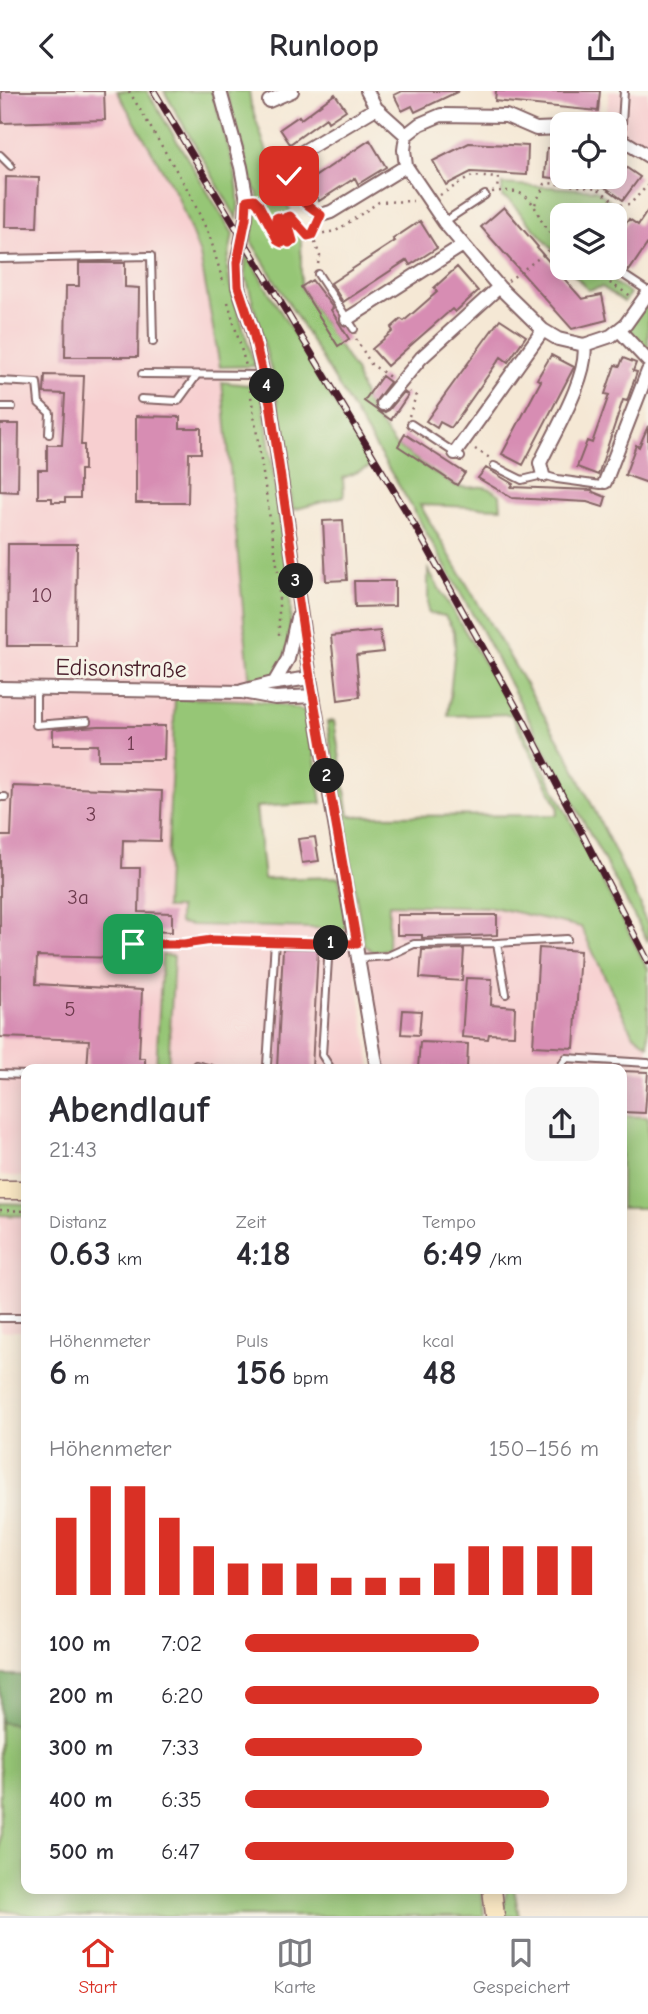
<!DOCTYPE html>
<html lang="de">
<meta charset="utf-8">
<style>
:root{--surface:#fff;--page:#f7f7f7;--text:#2b2b33;--muted:#7c7c81;--line:#e1e1e2;--accent:#d93025}
body{margin:0;font-family:"Comic Neue",sans-serif;background:var(--page);color:var(--text);height:100vh;display:flex;flex-direction:column;font-size:26px;white-space:nowrap}
*{box-sizing:border-box;margin:0}
p{font-size:23px;color:var(--muted)}
.icon{flex:none;width:38px;height:38px;fill:none;stroke:currentColor;stroke-width:2;stroke-linecap:round;stroke-linejoin:round}
.map{position:relative;flex:1;overflow:hidden}
.details{position:absolute;left:21px;top:973px;width:606px;height:830px;display:flex;flex-direction:column;background:var(--surface);border-radius:14px;box-shadow:0 4px 18px #0003}
.details>*{flex:none}
.fabs{position:absolute;left:550px;top:21px;display:grid;gap:14px}
.fabs a{display:grid;place-items:center;width:77px;height:77px;border-radius:14px;background:var(--surface);box-shadow:0 4px 18px #0003;font-size:35px}
.pin{position:absolute;display:grid;place-items:center;width:60px;height:60px;color:#fff;margin:-30px;border-radius:14px;box-shadow:0 4px 10px #0006}
.km{position:absolute;width:35px;height:35px;margin:-18px;border-radius:50%;background:#222;color:#fff;font-size:19px;line-height:35px;text-align:center}
.round{display:grid;place-items:center;flex:none;width:74px;height:74px;border-radius:14px;background:var(--page)}
.head{display:flex;align-items:center;justify-content:space-between;height:119px;padding:0 28px}
h1{font-size:38px;font-weight:800;line-height:52px}
.metrics{display:grid;grid-template-columns:repeat(3,1fr);gap:10px;height:119px;padding:7px 28px}
.metrics div{display:grid;align-content:center}
.metrics b{font-size:35px;font-weight:800}
.metrics small{font-size:19px;font-weight:400}
.metrics p{font-size:19px}
.chart{height:196px;padding:14px 28px}
.chart p{display:flex;justify-content:space-between}
.chart svg{width:100%;height:126px;margin-top:7px;stroke:var(--accent);stroke-width:6}
ul{padding:0 28px;list-style:none;font-size:23px}
li{display:grid;grid-template-columns:112px 84px 1fr;align-items:center;height:52px}
li i{height:18px;border-radius:9px;background:var(--accent)}
header{display:flex;justify-content:space-between;align-items:center;height:91px;padding:0 28px;background:var(--surface);font-size:32px;font-weight:800}
.dock{display:flex;justify-content:space-around;align-items:center;height:98px;border-top:2px solid var(--line);background:var(--surface);font-size:19px;color:var(--muted)}
.dock a{display:grid;justify-items:center;gap:4px}
.dock .on{color:var(--accent)}
.map>svg:first-child{display:block}
</style>
<header><svg class="icon" aria-label="back" viewBox="0 0 24 24"><path d="M15 5l-7 7 7 7"/></svg>Runloop<svg class="icon" aria-label="share" viewBox="0 0 24 24"><path d="M12 15V3M7 8l5-5 5 5M5 13v7h14v-7"/></svg></header>
<div class="map">
<svg width="648" height="1825" viewBox="0 0 648 1825">
<rect width="100%" height="100%" fill="#f7f3e8"/>
<filter id="ink" filterUnits="userSpaceOnUse"><feTurbulence type="fractalNoise" baseFrequency=".0143" numOctaves="2"/><feDisplacementMap in="SourceGraphic" scale="14" xChannelSelector="R" yChannelSelector="G"/><feConvolveMatrix kernelMatrix="1 2 1 2 8 2 1 2 1" color-interpolation-filters="sRGB"/></filter>
<filter id="wash" filterUnits="userSpaceOnUse"><feTurbulence type="fractalNoise" baseFrequency=".00686" numOctaves="4" result="noise"/><feDisplacementMap in="SourceGraphic" scale="28" xChannelSelector="R" yChannelSelector="G"/><feGaussianBlur stdDeviation="1.57" result="paint"/><feColorMatrix in="noise" values="0 0 0 0 0 0 0 0 0 0 0 0 0 0 0 0 0 1.4 0 .05"/><feComposite in="paint" operator="in"/></filter>
<g filter="url(#wash)">
<rect width="100%" height="100%" fill="#f5e8d5"/>
<path fill="#f7cfd0" d="M0,0H117L177,104L200,164L221,285L252,610L175,607L179,832L349,838L371,978H26V1086L0,1084Z
M609,0H648V59L614,37V33L606,32Z
M388,813L493,816L581,836L632,942L648,954V1026L621,1025V978H385L364,854L366,858Z
M0,1124L26,1125V1240H0Z"/>
<path fill="#96c676" stroke="#707250" stroke-width="2" d="M117,0H147L233,143L227,175L230,194L255,275L220,276L200,164L177,104Z
M164,0H213C221,43 244,84 237,128Z
M226,0H249L251,14L270,70L301,147V196L355,280L368,316L395,354C410,363 443,390 457,395C474,401 480,388 500,404L501,417L420,414L568,665L641,814L642,822L648,834V851L478,533L410,413L251,150L255,122L259,120L258,103L254,97Z
M502,93L596,99L622,119L614,130V124H562V169L509,109L502,106Z
M246,162L372,375L343,387L344,405L293,419L275,294L245,182Z
M568,177H598L613,191L630,202L624,211L602,196L588,199Z
M648,211V257L646,260L625,239Z
M222,291L257,295L262,302L290,498C292,522 292,578 267,591C262,593 255,593 250,594Z
M428,479L514,621L648,878V954L632,942L581,836L493,816L389,813L388,858L373,861L364,854L327,631L334,630L349,725L557,724L558,716L511,623L448,625L455,555L454,540L445,525L428,522Z
M175,607C218,609 264,606 304,620L309,629L322,712L256,716L264,788L339,786L349,838L191,834L179,832V817H165Z
M162,864L174,865L168,978H156Z
M621,1025L648,1026V1117H621Z
M0,1112L26,1113V1125L0,1124Z
M0,1631L26,1635V1797H482L484,1825H36L0,1819Z
M507,1797H514L519,1825H505L503,1818Z"/>
<path fill="#78ab67" stroke="#616549" stroke-width="2" d="M0,1584H21L26,1590V1635L0,1631Z"/>
<g id="blocks">
<path fill="#d78db3" d="M1,0H104L105,29L2,32Z
M402,0H459L415,21L412,15L402,20L394,4Z
M496,0H600L598,20L495,10Z
M335,3L346,19L328,31L326,27L290,53L280,38L299,25L301,28Z
M370,49L386,76L358,93L355,87L319,110L316,105L309,108L303,97L309,93L307,91Z
M469,52L528,55L527,84L471,81L446,94L433,70Z
M547,57L562,59V88L545,86Z
M614,68L640,86L623,109L591,86H614Z
M6,86L39,87L37,136H5Z
M504,116L538,156L537,157L582,208L602,204L607,229L572,238L481,136Z
M648,119V152L629,180L614,170V150L629,128L638,134Z
M420,130L437,157L410,174L407,169L343,211L331,192L395,150L393,148Z
M79,172H125V196L139,197L138,266H65L66,195H79Z
M457,176L478,200L455,221L452,218L387,275L372,258L393,240L391,237L401,228L404,230L437,201L434,197Z
M312,189L333,217L331,219L349,248L338,255L301,196Z
M500,228L526,245L508,271L501,266L451,337L440,331L437,337L426,330Z
M551,264L574,276L573,278L523,374L502,363L541,290L537,288Z
M623,267L636,272L633,280L637,281L627,310L623,309L598,384L577,376L587,350L592,352L609,304L605,303L615,274L620,275Z
M45,284L84,285L81,354H84V379H80V407H65V411H52V407H38V379H47V354H62L65,303L44,302Z
M382,285L390,291L375,311L378,320L364,310Z
M404,301L408,304L391,329L378,320L385,321L389,319Z
M136,325L180,326V337H201V362H189L188,412H136Z
M0,333H19L18,401L0,400Z
M648,335V392L625,384L636,354L639,356Z
M405,343L465,382L457,394L398,355Z
M486,377L513,393L511,396L592,399L593,401L606,406L603,416L587,411L512,407L478,387Z
M343,429L347,489L326,490L323,430Z
M8,453H77L76,555H7Z
M354,490H395V515L355,516Z
M380,540L383,561L356,564L360,606L338,609L331,545Z
M99,635H165L164,669H98V654H53V638Z
M13,695L162,700L160,750L123,749L122,777H140L139,821L172,822V841L120,839L119,867L37,865L36,893L142,899L139,967H145V978H87L89,949L0,946V745H11Z
M315,746L319,770L302,772L298,748Z
M397,824H497V844L422,847V844H397Z
M283,857L318,858L312,978H277Z
M539,857L580,860L574,957L533,955Z
M464,858L462,890L420,887L422,859Z
M466,887L492,888L491,914L515,916L514,944L489,943L488,948L462,946Z
M403,919L421,920L419,944L401,943Z
M420,951L468,953L467,978L418,977Z
M621,980L648,981L645,1022L621,1021Z"/>
</g>
</g>
<g filter="url(#ink)">
<use href="#blocks" fill-opacity="0" stroke="#866566" stroke-width="2"/>
<g fill="none" stroke-linecap="round" stroke-linejoin="round">
<g stroke="#866566" stroke-width="10">
<path id="service" d="M621,48L624,0
M0,64L11,75
M289,69C289,89 300,115 321,124
M444,131L485,104
M0,168L151,165L153,251
M613,177L648,200
M318,183L354,238
M142,283L263,284
M0,290L37,292L39,312L50,322L49,343
M141,308L178,310L197,284
M0,316H12
M411,333L461,366
M494,375L522,389L543,384L557,388L601,394L605,391
M36,598V634L87,630
M0,706H5
M329,852L322,964L331,978
M497,852L567,848
M133,853H184L212,849L355,853
M360,867L388,865L414,853L497,852L506,903
M267,974L275,850
M192,978L196,974L212,978
M559,978L566,967L648,972
M0,983L26,984
M0,1227H26"/>
</g>
<g stroke="#866566" stroke-width="16">
<path id="minor" d="M220,0L241,76L247,109L246,127L237,172L238,196L252,237L270,312L310,587L377,978
M367,0L376,17L406,44
M269,10L292,0
M577,33H589
M562,37L536,38L506,25L441,24L420,33L406,44L404,59L406,75L444,131L499,196L543,239L558,248L584,254L611,245L626,233L648,202
M614,44L648,65
M289,69L376,17
M321,124L331,121L406,75
M347,228L463,154
M619,239L648,270
M383,313L421,267L499,196
M455,362L543,239
M543,384L540,372C553,344 590,283 584,254
M605,391L648,280
M274,592L288,568L297,527
M0,597L242,601L275,607L313,605
M242,600L269,593L310,587"/>
</g>
<g stroke="#866566" stroke-width="21">
<path id="secondary" d="M0,1099H26
M492,1797L495,1825"/>
</g>
<path stroke="#866566" stroke-width="2.5" stroke-dasharray="2 5" stroke-linecap="butt" d="M129,0L189,101L210,146L224,194
M492,101C547,93 528,133 562,152
M440,104L472,85L498,87L497,100
M535,113L545,93L548,92L597,97L616,112V115
M260,116L278,150L282,152L276,127L278,126L289,152L293,150L286,126L290,125L308,145L312,144L317,134
M595,124L608,115L630,113L648,94
M318,173L320,165L312,144L336,140L379,111L413,110
M595,177L610,192L631,205
M508,190L559,152
M228,211L246,275
M356,248L371,273L391,287
M249,292L279,486V545
M409,325L416,305L410,301
M475,358L490,367
M0,1119L26,1120"/>
<use href="#service" stroke="#fff" stroke-width="6"/>
<use href="#minor" stroke="#fff" stroke-width="12"/>
<use href="#secondary" stroke="#f9e7c3" stroke-width="18"/>
<g stroke="#4a1f2b" stroke-width="7">
<path id="rail" d="M154,0L415,435L524,630L648,870"/>
</g>
<use href="#rail" stroke="#f7f3e8" stroke-width="4.5" stroke-dasharray="13" stroke-linecap="butt"/>
</g>
</g>
<g fill="none" stroke-linecap="round" stroke-linejoin="round" filter="url(#ink)">
<g stroke="#fff" stroke-width="14">
<path id="route" d="M133,853H184L212,849L357,853L310,587L270,312L252,237L238,195L237,172L246,127L247,109L254,108L258,112L278,150L282,152L276,127L278,126L289,152L293,150L286,126L290,125L308,145L312,144L321,124L305,112L289,85"/>
</g>
<use href="#route" stroke="#d93025" stroke-width="9"/>
</g>
<g text-anchor="middle" stroke-width="6" stroke-linejoin="round" paint-order="stroke">
<g font-size="21" fill="#6d3a4d">
<text x="42" y="511">10</text>
<text x="131" y="659">1</text>
<text x="91" y="730">3</text>
<text x="78" y="813">3a</text>
<text x="70" y="925">5</text>
</g>
<g font-size="24" fill="#4a1f2b" stroke="#f7f3e8">
<text transform="translate(121 577) rotate(1)" y="8">Edisonstraße</text>
</g>
</g>
</svg>
<div class="fabs">
<a><svg class="icon" aria-label="locate" viewBox="0 0 24 24"><circle cx="12" cy="12" r="6"/><path d="M12 2v4M12 18v4M2 12h4M18 12h4"/></svg></a>
<a><svg class="icon" aria-label="layers" viewBox="0 0 24 24"><path d="M12 4l9 5-9 5-9-5zM3 14l9 5 9-5"/></svg></a>
</div>
<div class="pin" style="left:133px;top:853px;background:#1e9e55"><svg class="icon" aria-label="arrive" viewBox="0 0 24 24"><path d="M6 21V4h12l-3 4 3 4H6"/></svg></div>
<div class="pin" style="left:289px;top:85px;background:#d93025"><svg class="icon" aria-label="check" viewBox="0 0 24 24"><path d="M5 12l5 5 9-10"/></svg></div>
<b class="km" style="left:331px;top:852px">1</b>
<b class="km" style="left:327px;top:685px">2</b>
<b class="km" style="left:296px;top:490px">3</b>
<b class="km" style="left:267px;top:295px">4</b>
<section class="details">
<div class="head"><div><h1>Abendlauf</h1><p>21:43</p></div><a class="round"><svg class="icon" aria-label="share" viewBox="0 0 24 24"><path d="M12 15V3M7 8l5-5 5 5M5 13v7h14v-7"/></svg></a></div>
<div class="metrics">
<div><p>Distanz</p><b>0.63<small> km</small></b></div>
<div><p>Zeit</p><b>4:18</b></div>
<div><p>Tempo</p><b>6:49<small> /km</small></b></div>
</div>
<div class="metrics">
<div><p>Höhenmeter</p><b>6<small> m</small></b></div>
<div><p>Puls</p><b>156<small> bpm</small></b></div>
<div><p>kcal</p><b>48</b></div>
</div>
<div class="chart"><p><span>Höhenmeter</span>150–156 m</p>
<svg viewBox="0 0 160 44" preserveAspectRatio="none"><path d="M5 44V17M15 44V6M25 44V6M35 44V17M45 44V27M55 44V33M65 44V33M75 44V33M85 44V38M95 44V38M105 44V38M115 44V33M125 44V27M135 44V27M145 44V27M155 44V27"/></svg>
</div>
<ul>
<li><b>100 m</b>7:02<i style="width:66%"></i></li>
<li><b>200 m</b>6:20<i style="width:100%"></i></li>
<li><b>300 m</b>7:33<i style="width:50%"></i></li>
<li><b>400 m</b>6:35<i style="width:86%"></i></li>
<li><b>500 m</b>6:47<i style="width:76%"></i></li>
</ul>
</section>
</div>
<nav class="dock">
<a class="on"><svg class="icon" aria-label="home" viewBox="0 0 24 24"><path d="M3 11l9-7 9 7M6 9v11h12V9"/></svg>Start</a>
<a><svg class="icon" aria-label="map" viewBox="0 0 24 24"><path d="M3 6l6-2 6 2 6-2v14l-6 2-6-2-6 2zM9 4v14M15 6v14"/></svg>Karte</a>
<a><svg class="icon" aria-label="saved" viewBox="0 0 24 24"><path d="M7 4h10v16l-5-4-5 4z"/></svg>Gespeichert</a>
</nav>
